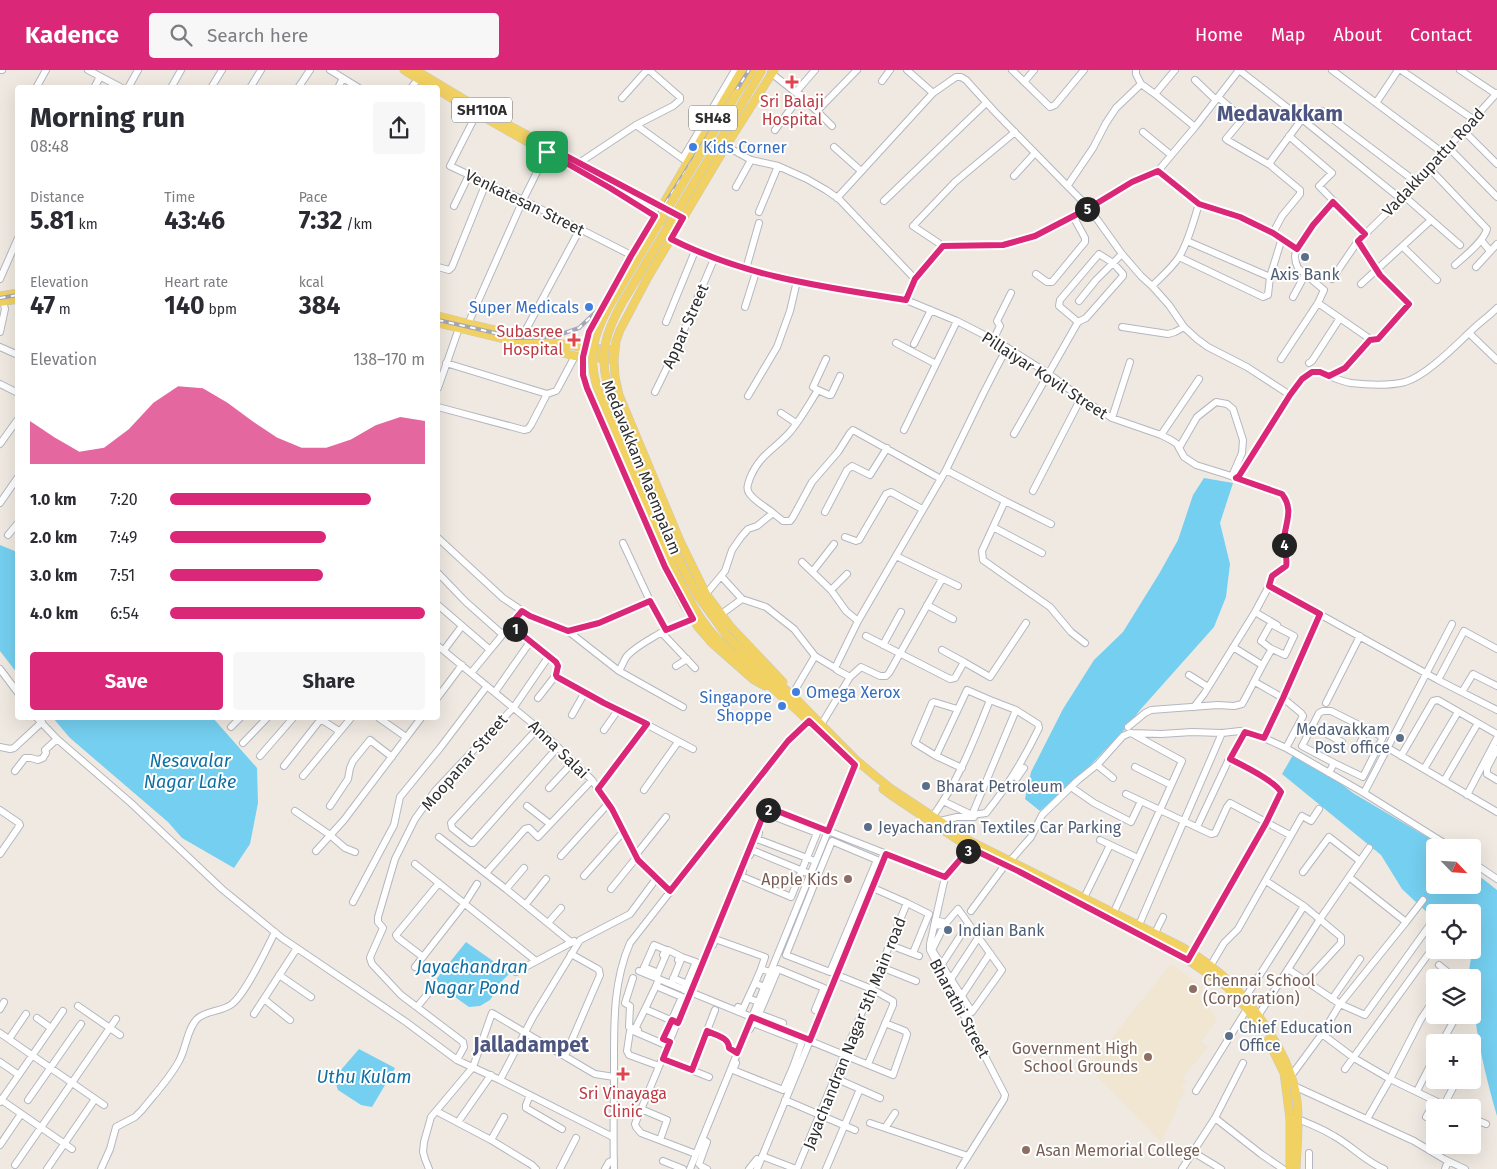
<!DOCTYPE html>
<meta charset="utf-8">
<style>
:root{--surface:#fff;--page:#f7f7f7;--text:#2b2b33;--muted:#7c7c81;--accent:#db2777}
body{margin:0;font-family:"Fira Sans",sans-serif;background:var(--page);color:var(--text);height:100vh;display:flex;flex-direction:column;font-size:19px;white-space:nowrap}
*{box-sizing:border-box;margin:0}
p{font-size:16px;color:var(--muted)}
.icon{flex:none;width:28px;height:28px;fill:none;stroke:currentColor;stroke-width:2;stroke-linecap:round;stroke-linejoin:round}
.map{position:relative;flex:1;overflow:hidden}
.details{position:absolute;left:15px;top:15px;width:425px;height:635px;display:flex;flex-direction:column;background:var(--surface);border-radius:5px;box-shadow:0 5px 20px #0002}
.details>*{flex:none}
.needle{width:32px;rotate:115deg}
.controls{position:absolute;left:1426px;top:769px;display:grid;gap:10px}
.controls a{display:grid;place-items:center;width:55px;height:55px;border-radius:5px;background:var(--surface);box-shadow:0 5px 20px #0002;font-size:25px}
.pin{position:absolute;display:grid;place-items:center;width:42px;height:42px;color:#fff;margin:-21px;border-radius:10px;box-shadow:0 2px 8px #0006}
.km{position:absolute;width:25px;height:25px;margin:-12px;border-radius:50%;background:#222;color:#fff;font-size:14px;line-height:25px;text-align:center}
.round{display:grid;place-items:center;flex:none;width:52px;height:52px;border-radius:5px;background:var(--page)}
.summary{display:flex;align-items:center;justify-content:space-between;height:85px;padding:0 15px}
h1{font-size:28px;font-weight:700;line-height:38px}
.metrics{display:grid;grid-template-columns:repeat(3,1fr);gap:8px;height:85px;padding:5px 15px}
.metrics div{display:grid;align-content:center}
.metrics b{font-size:25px;font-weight:700}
.metrics small{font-size:14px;font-weight:400}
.metrics p{font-size:14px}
.chart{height:140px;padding:10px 15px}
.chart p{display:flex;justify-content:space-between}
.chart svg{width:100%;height:90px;margin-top:5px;fill:var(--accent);opacity:.7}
.action{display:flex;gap:10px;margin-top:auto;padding:10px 15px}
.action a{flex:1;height:58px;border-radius:5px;background:var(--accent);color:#fff;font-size:20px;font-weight:700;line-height:58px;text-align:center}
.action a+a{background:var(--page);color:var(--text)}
ul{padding:0 15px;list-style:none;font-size:16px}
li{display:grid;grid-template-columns:80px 60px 1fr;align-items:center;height:38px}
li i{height:12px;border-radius:6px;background:var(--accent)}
header{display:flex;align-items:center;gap:30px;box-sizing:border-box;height:70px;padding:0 25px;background:var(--accent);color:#fff}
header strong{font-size:24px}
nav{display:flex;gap:28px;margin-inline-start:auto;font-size:18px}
.search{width:350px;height:45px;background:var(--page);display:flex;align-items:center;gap:12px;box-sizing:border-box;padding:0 18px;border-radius:5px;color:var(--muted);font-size:19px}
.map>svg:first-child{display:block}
</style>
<header>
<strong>Kadence</strong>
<div class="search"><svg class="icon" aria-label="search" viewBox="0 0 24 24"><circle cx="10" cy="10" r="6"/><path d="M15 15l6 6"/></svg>Search here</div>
<nav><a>Home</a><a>Map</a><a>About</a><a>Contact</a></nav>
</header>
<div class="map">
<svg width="1497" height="1099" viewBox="0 0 1497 1099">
<rect width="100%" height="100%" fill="#efe9e1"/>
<path fill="#f0e6d1" d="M1171,894L1204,918L1198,927L1207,934L1217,949L1201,972L1208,977L1182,1008L1186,1011L1181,1016L1185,1021L1178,1031L1179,1034L1161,1072L1089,997Z"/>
<path fill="#75cff0" d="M1204,408L1233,413L1220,453L1230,494L1226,527L1214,557L1140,640L1127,657L1081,705L1040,741L1025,729L1031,702L1063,639L1094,590L1123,562L1159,504L1178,470L1193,425Z
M0,475L17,482V603L0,581Z
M53,648H213L257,698L258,733L250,774L234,798L182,768L168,752L70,668Z
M1293,685L1340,713L1353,723L1444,777L1435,778V815H1472L1473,801L1497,820V1046C1484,1001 1473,954 1472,908L1468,907L1471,888L1464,880H1472V842H1435V850L1402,819L1381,785L1282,704Z
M466,872L510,903L501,912L490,930L480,936L469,937L434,912Z
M359,979L395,998L372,1037L361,1035L338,1020L334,1008Z"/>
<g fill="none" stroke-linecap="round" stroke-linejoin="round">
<g stroke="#b4b7c1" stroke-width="8">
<path id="minor" d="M0,0H2
M88,0L122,18
M330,0L359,18
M907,0L933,23
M1012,0L1050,37L1055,35L1084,0
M1136,0V4L1141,14L1155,24L1195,57
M1239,0L1302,49L1401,129
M1332,0L1443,83
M1401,0L1473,49
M1460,0L1496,24
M771,3C793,20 813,36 832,56
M1195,10L1216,30
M882,11L890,0
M1024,12L1034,0
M36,18L46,0
M94,18L100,7
M128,18L138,0
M171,18L181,0
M211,18L222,0
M250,18L261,0
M298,18L310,0
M338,18L343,8
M411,18L418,9
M796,22L815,0
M1155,24L1175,0
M1218,27L1241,47V51L1226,69L1227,70L1270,95
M622,28L647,0
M1376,33L1398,0
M818,40L857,0
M478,41L450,96L523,130L631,185
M1322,41L1416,112
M636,55L686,91
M775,60L801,25
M1463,60L1497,94
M1143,62L1171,85
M1289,66L1332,103L1319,116L1365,163
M726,76L751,90L778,96L807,109L826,120L839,129L915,209L943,176L1003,175L1035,166L1089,138L1132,112L1158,101L1195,57L1239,0
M834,77L861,101
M1448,77L1497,127
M683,88L735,0
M579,93L636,55L673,36L680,30V27L649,0
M1429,98L1487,159C1484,171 1465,186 1455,195
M1014,106L1035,83
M1068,115L1093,78L1106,53L1116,38L1141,14
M736,117L751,90
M1404,126L1460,175
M837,128L933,23L956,7H961L966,10L995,42L1089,138L1122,184L1141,206L1152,216L1169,235L1184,257L1197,269L1208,277L1247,297L1290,325
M884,131L986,33
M1199,134C1234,145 1267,157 1297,179
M454,136L469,105
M759,142L778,96
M1273,163L1282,146L1300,124V120L1270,95L1271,91L1302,49
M671,169L714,189L760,203L840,220L906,230L957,251L1000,273L1049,304L1081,328L1112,348L1161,365L1171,370L1177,374L1184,387L1196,395L1225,404L1282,424C1295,442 1284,454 1284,472C1284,480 1288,489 1286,496L1272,506L1269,516L1255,542L1204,624L1194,637
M1481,170L1490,181
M1187,171L1270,207
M943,176L913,156L955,112L1015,62
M1403,177L1437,210
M1179,187L1263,227L1268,225L1270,207L1282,168
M438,197L449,200L452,197L486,113
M1476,197L1497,174
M746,199L759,153
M1036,204L1047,212H1052L1085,172V168L1073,146
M0,209L18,168
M1332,209L1358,171L1404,126L1497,23
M1361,214L1431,150
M1152,216C1161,207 1172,198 1179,187C1189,171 1193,152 1199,134L1158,101
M1293,227L1306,203
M906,230L915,209
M1079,231L1096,210L1122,184
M1318,233L1370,269H1377L1409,234L1380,205L1358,171
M745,237L756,202
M666,252L695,181
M468,254L523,130L548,80
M1122,257L1168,264L1175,262L1184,257
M0,262L5,239L3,231
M1469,263L1497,290
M522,267L580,159
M993,270L1000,256L997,251L1011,223
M896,273L936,294
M914,274L931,240
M0,277L18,285
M1281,289L1318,233L1324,220L1298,198C1295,192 1294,185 1297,179C1303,164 1322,144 1333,132
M446,293L547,324L556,321L558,318L575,286
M1309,293L1312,291L1340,248
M1329,306L1345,298L1370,269
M0,314L18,323
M438,318L459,258
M818,320L829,325H831L840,306
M655,322L675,281L714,189
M748,326L777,277L790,241L797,211
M438,337L524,360L528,359L531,355L547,324
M781,343L796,353
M1112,348L1130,292
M904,360L957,251
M1014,364L1078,252L1059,236L1060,230L1099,184L1113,193L1123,204V206L1086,248L1078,252
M1161,365L1199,309
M0,374L18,349
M1179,378L1197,347L1216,332L1227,334L1233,339L1243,370L1242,383L1232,406
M946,400L1005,431L982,481L983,490L1050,537L1071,562L1085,573
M1236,408L1239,406L1290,325L1302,309L1308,304L1315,301C1327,304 1338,311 1351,313C1368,315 1388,316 1405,312C1426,306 1455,276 1471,261C1479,253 1489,246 1497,238
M1033,421L1081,328
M1005,431L1051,454
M0,433L18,407
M825,442L847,400L852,396L870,405L887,378
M773,443L783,451H790L793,447L812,412L838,382L850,363L853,360L941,409
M993,457L1042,483
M8,465L18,453
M845,467L856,471L859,470L886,424L891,422L922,439
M438,468L503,528L530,546L568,561L599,553L650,531L665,560L693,549
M623,473L650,531
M896,486L958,516
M802,492L831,520L846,541L858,551
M813,501L834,474
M438,503L466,532L502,564
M721,506L742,529L766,537L794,559L815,586L792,625
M1269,516L1438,610L1497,640
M831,520L847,504
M706,524L725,501L732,480L741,467L748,459L757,456L773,443C766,437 754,431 749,423C746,418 748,414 750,408C760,384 774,380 790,362C801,349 809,334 818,320L813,317L826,289
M438,535L489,579
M927,535L953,549
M1255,542L1277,555
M720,545L742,529
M510,555L557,592V607L693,679
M1270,555H1273L1294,566L1285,585L1270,578L1261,571Z
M568,561L619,601L683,637
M662,563L695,598
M866,566L950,609L955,608L964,592L990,607L1026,553
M883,575L901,542
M438,576L538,658L592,710L612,739L638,790L670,821
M1233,577L1262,595
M444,580L462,556
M942,580L964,592
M815,586L835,598
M676,596L687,589
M0,599L18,623
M619,601C622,596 624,590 627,586C637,575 653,568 665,560
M471,603L522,541
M1189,605L1208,617
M850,607L861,597L880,606H886L889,603L942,509
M1438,610L1464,561L1497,579
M1255,612L1283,628L1301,643L1303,646L1286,678
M495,622L530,572
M1462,622L1473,604L1497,616
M438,627L462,595
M538,628L556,605
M1326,633L1360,566
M572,645L585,622
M37,648L57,669L131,733L222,819L282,868L406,952L457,990L500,1010L613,1067
M319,648L339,661
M379,648L406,667
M821,655L850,607L837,600L835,598L858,551L946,400L984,322L1001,289L1008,278
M1312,656L1342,672
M231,657L240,648
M1128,657L1145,643L1151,640L1218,635L1234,636L1242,634C1253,615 1261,596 1272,579
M538,658L451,753L452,758L471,773H473L558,677
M604,660L618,640
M1264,668L1283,628L1320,544
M243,673L267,648
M0,677L10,679L14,678L42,652
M1358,677L1367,659
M1388,678L1497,742
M1497,679L1487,698V704L1497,710
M260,686L293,648
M936,686L915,673L932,633L934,632L957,639
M1401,686L1433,631L1438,630L1497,664
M1097,695L1113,708
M284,696L321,649
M1135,697L1171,715
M1424,699L1458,642
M15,701L25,688H31L38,690L43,688L46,683L45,680L57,669
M1329,703L1334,693L1302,676L1319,643L1323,641H1331L1383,667L1363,707L1334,693
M303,706L351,648
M1017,708L1024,698
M1444,711L1478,653
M1071,717L1094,733L1131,752L1141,731
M549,718L573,692
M598,719L647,653
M644,720L678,672
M1364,723L1452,554
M1126,724L1211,764L1215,763L1227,737L1230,733L1290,765
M1467,725L1497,668
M943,731L972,745L1016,640L990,630
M330,736L348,709L350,698L353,691L370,670L392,687
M527,736L550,754
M0,740L19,753L20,755L0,784
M295,741L330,765L345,778L355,782
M972,745L986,743C1008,716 1024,689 1039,658L1038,654L1016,640
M933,746C959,710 974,670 990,630L967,620L936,686L962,698
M940,751L957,747H974
M1197,757L1229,689L1245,662
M759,763L757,769L815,791
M439,767L506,819L571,872
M1100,770L1138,788
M316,781L344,750L421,648
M750,785L752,780L810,804
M561,786L608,734
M635,786L666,747
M1010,791L1031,767L1042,745L1077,711L1098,694L1123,666L1130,663L1161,664L1192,662L1222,663L1240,661L1264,668L1286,678L1364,723L1452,778
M1472,792L1497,809
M415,794L536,891
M743,801L741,806L791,827L817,763L770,745H766L764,749
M811,802L818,805L832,771L877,790L830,902L786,885L818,805
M1303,802L1329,767L1360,791
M486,803L525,759L529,758L538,767L592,710
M584,806L623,762
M1266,811L1304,836L1341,867V873L1306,911
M506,819L524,798
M611,819L636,788
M1084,828L1110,775
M353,832L394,755L400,727L440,678L487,616
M907,833L929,844L913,883
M526,834L546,809
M971,841L1005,795
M1114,842L1182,691L1131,663
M935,850L946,853L958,839L1002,900L972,942L965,946
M1406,852L1423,830
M548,853L561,838
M934,855L944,856L932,880L972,942
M1139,855L1222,663
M1155,863L1163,847
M713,875L715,869L765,887L761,899
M890,875L919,886
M423,887L398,868L396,865L439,813
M1190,887L1266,753L1281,722C1274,710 1242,695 1229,689
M942,894L968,854
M1211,895L1224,873L1238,859L1302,746L1311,751L1319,739
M1439,895L1449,903L1450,908
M415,897L465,833L477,814
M644,897L656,902
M881,897L916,911
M1288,899L1340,934L1365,945L1429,856
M639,901L893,1005L906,968L907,964L905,961L885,953
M516,902L574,871
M642,902L654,875L666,880L663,885
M279,905L311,927
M837,905L872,919L893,931V935L868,994
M633,908L625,933L630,936L629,957L635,959
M656,908L668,880L680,886L678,890
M673,908L687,914
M659,909L656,916L682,927L663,969
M949,912L978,868
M671,914L682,887L696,892L684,920
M656,916L645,939L675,952
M764,917L755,913L761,899L770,902
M963,924L990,883
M748,928L755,913
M1245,928L1304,836
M1435,928L1421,949L1390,1009L1450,1038
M264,929L290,950
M1332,929L1360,889
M78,936L120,965
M417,937L436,914
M738,937L743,939L748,928L758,932
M0,939L4,932
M254,944L297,878
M1258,946L1320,849L1369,778
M37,948L51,958
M750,959L753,953L802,972L793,997
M781,959L783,953L759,944L778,899L824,918L815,940L821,943
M638,960L635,959L645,939
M707,961C715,965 729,967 729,978L737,983
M0,963L104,1035
M1322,964L1354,988L1390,1009L1367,1049
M9,969L26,944
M1442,972L1457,945
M1472,980L1474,977
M565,986L600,905L599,900L596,898L571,884
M663,989L709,1007
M457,990L464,977L463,972L401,925L372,894L370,888L371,885L383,858L378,852V847L395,789L415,749L435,721L514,637L549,586
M0,992L19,1005
M736,993L733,1000L783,1020L793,997L798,999
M659,996L629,985L627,981L630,961L631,960L668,976
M1345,999L1435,875
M692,1000L715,940
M1291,1006L1322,964L1340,934L1406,852L1349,807
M835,1008L880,1028
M500,1010L533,947L580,870L630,844L656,809
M1294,1016L1414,1071L1444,1089L1465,1099
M1196,1021L1247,939
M1417,1021L1435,986
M530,1025L526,1035V1038L562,1059
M0,1029L72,1079
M28,1030L81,954
M785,1030L855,1060
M0,1032L63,941
M1444,1035L1457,1010
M641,1039L667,1050L660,1070
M436,1041L491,1070L532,1095L536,1099
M1426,1047L1435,1031
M1215,1048L1261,1084L1283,1099
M1472,1048L1486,1054
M1295,1049H1298C1310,1054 1323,1059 1334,1066C1352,1076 1365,1091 1384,1099
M458,1052L491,1005
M870,1053L968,1086
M885,1058L895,1043
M702,1069L707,1072L699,1094L701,1096L707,1099
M491,1070L504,1047
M0,1075L21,1044
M1193,1082L1221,1099
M696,1084L641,1063L636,1057L635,1054L765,742L772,739L945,807
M762,1086L796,1099
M663,1091L683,1099
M15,1095L116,949
M47,1099L95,1029
M101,1099L110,1079L116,1057L135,1047L142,1040C154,1025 170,1008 179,991C186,979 187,959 197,949C206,940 222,942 232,934C246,923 266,880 275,862
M429,1099L425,1089L423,1082L424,1072L431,1047L473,997L492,943L588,1000L595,1004L614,1007
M560,1099L576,1068
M605,1099L609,1092L614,1090
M614,1099C613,1064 614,1029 614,995C614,953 613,912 630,873L788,671L809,651
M690,1099L855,695
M749,1099L757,1089L760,1090
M757,1099L887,784
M797,1099L907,833L873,818
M826,1099L860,1019
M960,1099L1004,1029L1005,1025L930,880V874L945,807L971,775
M1182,1099L1215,1048L1243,993
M1309,1099V1083
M1445,1099L1448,1091"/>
</g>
<g stroke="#c9c9c9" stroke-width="9">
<path id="major" d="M404,0L433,18
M415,0L499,50L673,143
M774,0L726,76L648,207L620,260L616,271L614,290L615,307L619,325L680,471L706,524L730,556L783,612
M438,20C490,52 544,81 598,111C624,126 648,143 674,155
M737,23L752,0
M662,136L742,0
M655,146L631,185L589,262L583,287V305L587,317L665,497L683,533L698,557L712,573L754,610L765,616
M0,226L18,223
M0,232L18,229
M438,246C496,260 554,277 615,280
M438,253L575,286L609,289
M673,477L684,500L698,526L727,566L747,586L792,625L856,690L874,705L890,718L970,771L1180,876C1221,899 1245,924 1270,963C1280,979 1289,996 1294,1015C1301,1042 1297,1072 1296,1099
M666,481C677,507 690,535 708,558C723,577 742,592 761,608C785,629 809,651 832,673
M883,719L894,727L967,776L1020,802L1188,890L1227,917L1247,939L1258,954
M1268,970L1284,1003L1290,1049V1099"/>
</g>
<use href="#minor" stroke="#fff" stroke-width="6"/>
<use href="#major" stroke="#f2d163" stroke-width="8"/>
<g stroke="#a3a6b8" stroke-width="4">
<path id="rail" d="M0,228L18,225
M438,250L517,268L553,267L579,258L600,238L749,0"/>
</g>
<use href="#rail" stroke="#fff" stroke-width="2" stroke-dasharray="5.5" stroke-linecap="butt"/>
<g stroke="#c9c9c9" stroke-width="9" stroke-linecap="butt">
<path id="major-bridge" d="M673,477L607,313C599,282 607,260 622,233L762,0
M666,481L597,317C588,286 593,266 608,238L737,23"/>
</g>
<use href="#major-bridge" stroke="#f2d163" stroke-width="8"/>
</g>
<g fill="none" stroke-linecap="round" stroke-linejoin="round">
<g stroke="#fff" stroke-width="10">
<path id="route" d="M549,77L683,148L671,169C746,207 824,217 906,230L915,209L943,176L1003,175L1035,166L1089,138L1132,112L1158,101L1199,134L1240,147L1273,163L1297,179L1313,155L1333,132L1365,164L1358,171L1380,205L1409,234L1378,269L1370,270L1345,298L1329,306L1320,302H1312L1302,309L1290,325L1239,406L1236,408L1282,424C1295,441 1284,454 1284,472C1284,480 1288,489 1286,496L1272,506L1269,516L1320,544L1283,628L1264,668L1245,662L1230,689C1242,695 1274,710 1281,722L1266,753L1188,890L1020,802L970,778L945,807L886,784L810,970L752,947L737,983L729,978C729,967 715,965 707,961L692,1000L663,989L670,972L663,969L672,950L678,953L763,746L768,740L772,739L828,761L855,695L809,651L788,671L670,821L638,790L612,739L598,719L647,654L604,633L557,607L556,605L558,596L556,592L510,555L522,541L530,546L568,561L599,553L650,531L666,560L693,549L665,497L587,318L583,305V287L589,262L631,186L655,146L610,118L547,82Z"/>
</g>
<use href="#route" stroke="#db2777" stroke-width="6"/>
</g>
<g fill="#e0444e" stroke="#fff" stroke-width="2">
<path d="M789.5 4.5h5v5h5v5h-5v5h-5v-5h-5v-5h5z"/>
<path d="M571.5 262.5h5v5h5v5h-5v5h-5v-5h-5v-5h5z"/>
<path d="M620.5 996.5h5v5h5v5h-5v5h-5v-5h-5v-5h5z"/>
</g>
<g fill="#3f7fe0" stroke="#fff" stroke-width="2">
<circle cx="693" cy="77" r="5"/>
<circle cx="589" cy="237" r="5"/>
<circle cx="796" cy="622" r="5"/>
<circle cx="782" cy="636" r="5"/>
</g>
<g fill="#5c6f8a" stroke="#fff" stroke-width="2">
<circle cx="1305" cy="187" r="5"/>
<circle cx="1400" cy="668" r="5"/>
<circle cx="926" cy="716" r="5"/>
<circle cx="868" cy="757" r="5"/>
<circle cx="948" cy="860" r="5"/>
<circle cx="1229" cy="966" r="5"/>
</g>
<g fill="#8d6e63" stroke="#fff" stroke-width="2">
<circle cx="848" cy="809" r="5"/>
<circle cx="1193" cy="919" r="5"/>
<circle cx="1148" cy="987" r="5"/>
<circle cx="1026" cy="1080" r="5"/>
</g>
<g text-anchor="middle" stroke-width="4" stroke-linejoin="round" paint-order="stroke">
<g fill="#fff" stroke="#6d6d6d" stroke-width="1">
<rect x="452" y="27.5" width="60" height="25" rx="4"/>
<rect x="689" y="35.5" width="48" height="25" rx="4"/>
</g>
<g font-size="15" font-weight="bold" fill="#2e2e2e">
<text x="482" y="45">SH110A</text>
<text x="713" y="53">SH48</text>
</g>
<g font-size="16" fill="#be3a42" stroke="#fff">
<text x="792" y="37">Sri Balaji<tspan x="792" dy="18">Hospital</tspan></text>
<text x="563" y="267" text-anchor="end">Subasree<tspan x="563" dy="18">Hospital</tspan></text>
<text x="623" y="1029">Sri Vinayaga<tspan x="623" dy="18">Clinic</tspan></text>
</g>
<g font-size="16" fill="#366cbe" stroke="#fff" text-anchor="start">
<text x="703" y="83">Kids Corner</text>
<text x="579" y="243" text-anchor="end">Super Medicals</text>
<text x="806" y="628">Omega Xerox</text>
<text x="772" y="633" text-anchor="end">Singapore<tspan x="772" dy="18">Shoppe</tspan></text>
</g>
<g font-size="16" fill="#2e2e2e" stroke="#fff">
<text transform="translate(1433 92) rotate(-47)" y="6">Vadakkupattu Road</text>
<text transform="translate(525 132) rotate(26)" y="6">Venkatesan Street</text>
<text transform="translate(685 256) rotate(-66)" y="6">Appar Street</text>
<text transform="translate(1045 305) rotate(33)" y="6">Pillaiyar Kovil Street</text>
<text transform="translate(642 397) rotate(68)" y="6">Medavakkam Maempalam</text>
<text transform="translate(559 679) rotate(44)" y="6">Anna Salai</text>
<text transform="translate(464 692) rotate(-49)" y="6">Moopanar Street</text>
<text transform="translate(960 938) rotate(62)" y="6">Bharathi Street</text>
<text transform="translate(854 963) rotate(-68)" y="6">Jayachandran Nagar 5th Main road</text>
</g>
<g font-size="16" fill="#4e5e75" stroke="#fff" text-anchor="start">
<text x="1305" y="210" text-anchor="middle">Axis Bank</text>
<text x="1390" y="665" text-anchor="end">Medavakkam<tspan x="1390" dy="18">Post office</tspan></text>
<text x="936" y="722">Bharat Petroleum</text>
<text x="878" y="763">Jeyachandran Textiles Car Parking</text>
<text x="958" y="866">Indian Bank</text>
<text x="1239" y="963">Chief Education<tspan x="1239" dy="18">Office</tspan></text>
</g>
<g font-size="16" fill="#785e54" stroke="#fff" text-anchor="end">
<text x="838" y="815">Apple Kids</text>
<text x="1203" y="916" text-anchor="start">Chennai School<tspan x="1203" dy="18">(Corporation)</tspan></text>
<text x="1138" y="984">Government High<tspan x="1138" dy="18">School Grounds</tspan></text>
<text x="1036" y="1086" text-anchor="start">Asan Memorial College</text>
</g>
<g font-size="18" font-style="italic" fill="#0d6fa3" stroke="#fff">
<text x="190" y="697">Nesavalar<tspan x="190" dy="21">Nagar Lake</tspan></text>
<text x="472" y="903">Jayachandran<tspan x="472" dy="21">Nagar Pond</tspan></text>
<text x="364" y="1013">Uthu Kulam</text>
</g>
<g font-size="21" font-weight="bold" fill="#4d5680" stroke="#fff">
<text x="1280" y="51">Medavakkam</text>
<text x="531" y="982">Jalladampet</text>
</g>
</g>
</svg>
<div class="controls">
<a><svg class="needle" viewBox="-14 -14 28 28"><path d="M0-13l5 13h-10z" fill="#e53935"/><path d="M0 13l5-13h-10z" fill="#7c7c81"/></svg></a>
<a><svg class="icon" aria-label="locate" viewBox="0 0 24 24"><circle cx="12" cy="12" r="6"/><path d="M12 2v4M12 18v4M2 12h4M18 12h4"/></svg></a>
<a><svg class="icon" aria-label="layers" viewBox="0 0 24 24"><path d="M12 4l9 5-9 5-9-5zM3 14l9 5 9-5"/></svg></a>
<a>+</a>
<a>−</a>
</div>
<div class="pin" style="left:547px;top:82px;background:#1e9e55"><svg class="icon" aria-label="arrive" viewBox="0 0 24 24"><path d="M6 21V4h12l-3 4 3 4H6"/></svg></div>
<b class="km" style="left:515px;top:559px">1</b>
<b class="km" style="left:768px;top:740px">2</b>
<b class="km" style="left:968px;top:781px">3</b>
<b class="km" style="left:1284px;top:475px">4</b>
<b class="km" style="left:1087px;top:139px">5</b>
<section class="details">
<div class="summary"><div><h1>Morning run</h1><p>08:48</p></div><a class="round"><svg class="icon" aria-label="share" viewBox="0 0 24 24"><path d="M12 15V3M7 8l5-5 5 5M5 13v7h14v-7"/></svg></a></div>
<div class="metrics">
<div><p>Distance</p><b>5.81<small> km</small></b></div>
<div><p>Time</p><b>43:46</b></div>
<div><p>Pace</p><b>7:32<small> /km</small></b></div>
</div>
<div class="metrics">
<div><p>Elevation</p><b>47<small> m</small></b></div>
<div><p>Heart rate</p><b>140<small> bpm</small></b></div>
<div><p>kcal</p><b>384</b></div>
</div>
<div class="chart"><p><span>Elevation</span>138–170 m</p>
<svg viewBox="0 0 160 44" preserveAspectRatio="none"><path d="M0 44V23L10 31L20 38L30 36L40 27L50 14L60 6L70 7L80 14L90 23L100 31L110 36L120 36L130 32L140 25L150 21L160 23V44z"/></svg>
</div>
<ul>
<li><b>1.0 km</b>7:20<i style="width:79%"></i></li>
<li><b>2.0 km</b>7:49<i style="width:61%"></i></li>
<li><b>3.0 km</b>7:51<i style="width:60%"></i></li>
<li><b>4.0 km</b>6:54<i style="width:100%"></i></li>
</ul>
<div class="action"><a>Save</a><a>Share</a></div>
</section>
</div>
